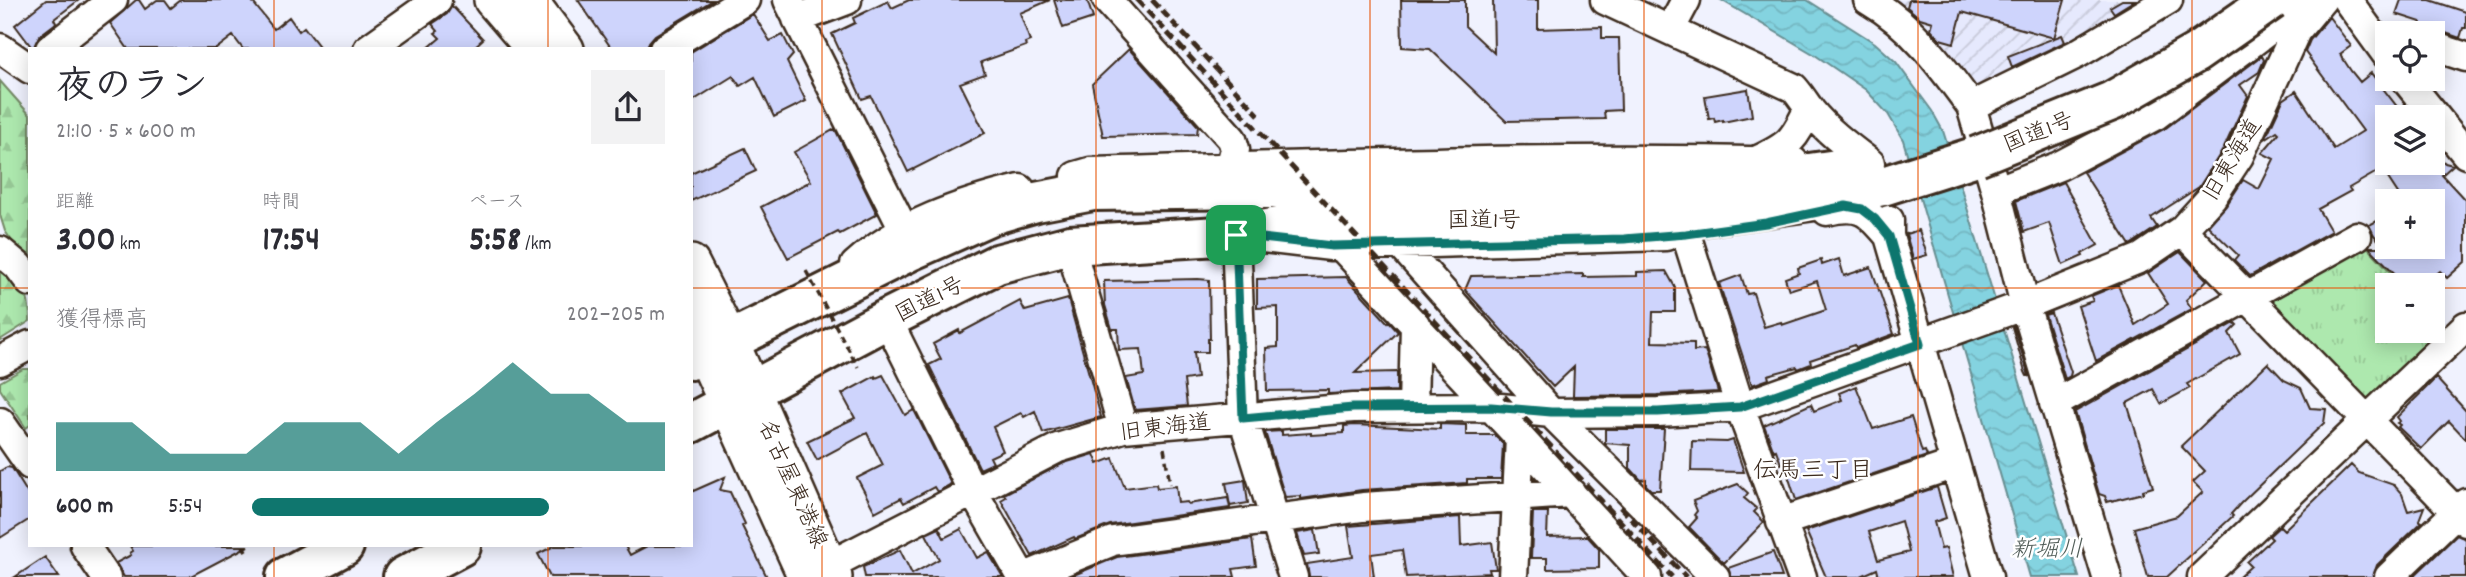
<!DOCTYPE html>
<html lang="ja">
<meta charset="utf-8">
<style>
:root{--surface:#fff;--page:#f2f2f3;--text:#2b2b33;--muted:#7c7c81;--accent:#0f766e}
body{margin:0;font-family:Dekko,"Klee One",sans-serif;background:var(--page);color:var(--text);height:100vh;display:flex;flex-direction:column;font-size:26px;white-space:nowrap}
*{box-sizing:border-box;margin:0}
p{font-size:23px;color:var(--muted)}
.icon{flex:none;width:38px;height:38px;fill:none;stroke:currentColor;stroke-width:2;stroke-linecap:round;stroke-linejoin:round}
.map{position:relative;flex:1;overflow:hidden}
.drawer{position:absolute;left:28px;top:47px;width:665px;height:500px;display:flex;flex-direction:column;background:var(--surface);border-radius:0px;box-shadow:0 4px 18px #0003}
.drawer>*{flex:none}
.fabs{position:absolute;left:2375px;top:21px;display:grid;gap:14px}
.fabs a{display:grid;place-items:center;width:70px;height:70px;border-radius:0px;background:var(--surface);box-shadow:0 4px 18px #0003;font-size:35px}
.pin{position:absolute;display:grid;place-items:center;width:60px;height:60px;color:#fff;margin:-30px;border-radius:14px;box-shadow:0 4px 10px #0006}
.round{display:grid;place-items:center;flex:none;width:74px;height:74px;border-radius:0px;background:var(--page)}
.headline{display:flex;align-items:center;justify-content:space-between;height:119px;padding:0 28px}
h1{font-size:38px;font-weight:800;line-height:52px}
.stats{display:grid;grid-template-columns:repeat(3,1fr);gap:10px;height:119px;padding:7px 28px}
.stats div{display:grid;align-content:center}
.stats b{font-size:35px;font-weight:800}
.stats small{font-size:19px;font-weight:400}
.stats p{font-size:19px}
.chart{height:196px;padding:14px 28px}
.chart p{display:flex;justify-content:space-between}
.chart svg{width:100%;height:126px;margin-top:7px;fill:var(--accent);opacity:.7}
ul{padding:0 28px;list-style:none;font-size:23px}
li{display:grid;grid-template-columns:112px 84px 1fr;align-items:center;height:52px}
li i{height:18px;border-radius:9px;background:var(--accent)}
.map>svg:first-child{display:block}
</style>
<div class="map">
<svg width="2466" height="577" viewBox="0 0 2466 577">
<defs>
<pattern id="industrial-furrows" width="10" height="10" patternUnits="userSpaceOnUse" patternTransform="scale(1.75)"><rect width="10" height="10" fill="#e6e9fd"/><path d="M-1 1l2-2M0 10L10 0M9 11l2-2" fill="none" stroke="#c6c8d8"/></pattern>
<pattern id="forest-firs" width="22" height="20" patternUnits="userSpaceOnUse" patternTransform="scale(1.75)"><rect width="22" height="20" fill="#ade8ae"/><path d="M5 1l3.5 6h-7zM16 11l3.5 6h-7z" fill="#96c795"/></pattern>
<pattern id="park-tufts" width="24" height="20" patternUnits="userSpaceOnUse" patternTransform="scale(1.75)"><rect width="24" height="20" fill="#ade8ae"/><path d="M3 7l-1-3M5 7V3M7 7l1-3M15 17l-1-3M17 17v-4M19 17l1-3" fill="none" stroke="#96c795"/></pattern>
<pattern id="water-waves" width="16" height="10" patternUnits="userSpaceOnUse" patternTransform="scale(1.75)"><rect width="16" height="10" fill="#84d3e0"/><path d="M0 5q4-4 8 0t8 0" fill="none" stroke="#73b5c0"/></pattern>
</defs>
<rect width="100%" height="100%" fill="#f0f2fe"/>
<filter id="ink" filterUnits="userSpaceOnUse"><feTurbulence type="fractalNoise" baseFrequency=".0143" numOctaves="2"/><feDisplacementMap in="SourceGraphic" scale="14" xChannelSelector="R" yChannelSelector="G"/><feConvolveMatrix kernelMatrix="1 2 1 2 8 2 1 2 1" color-interpolation-filters="sRGB"/></filter>
<g filter="url(#ink)">
<path fill="url(#industrial-furrows)" d="M1881,0H2158L1973,95Z"/>
<path fill="url(#forest-firs)" stroke="#748966" stroke-width="2" d="M0,81L30,115V267L5,231L0,215Z
M0,263C22,281 30,293 30,321L0,340Z
M23,369H30V425L26,428L0,389V382Z"/>
<path fill="url(#park-tufts)" stroke="#748966" stroke-width="2" d="M2362,241L2403,285H2387V331H2432L2433,318L2446,333L2365,403L2264,299Z"/>
<path fill="url(#water-waves)" stroke="#678f92" stroke-width="2" d="M1721,0H1807L1875,43L1896,62L1932,111L1943,131L1958,178L2079,577H2030L1903,140L1888,114L1866,90L1815,55Z"/>
<path fill="#ced4fc" stroke="#3b2a1e" stroke-width="2" fill-rule="evenodd" d="M46,0H79L54,19L56,23L39,36L33,49L15,25Z
M136,0H139L145,9L157,0H165L171,8L181,0H251L274,29L289,17L299,31L304,27L321,49H243L233,36L216,49H128L110,23Z
M578,0H713L655,35L649,42L647,49H612Z
M909,0H1050L1020,13L1030,41L1025,43L1026,46L981,62L985,74L960,83L985,133L908,172L871,96L862,99L832,34L855,23L853,18L888,1L892,8Z
M1054,0H1087L1093,18L1063,28Z
M1401,0H1465V26L1494,53L1493,0H1538V29L1602,27V38H1619L1621,110L1604,111L1605,119L1506,121L1430,49L1402,47Z
M1909,0H2065L2054,38L1962,12L1954,43L1940,39L1931,29L1933,22L1920,18L1907,7Z
M2122,0H2135L2114,13L2110,7Z
M2401,0H2430L2466,12V28H2463L2460,38L2440,31L2416,33L2421,22L2396,14Z
M452,6L483,39L472,49H427L440,38L435,33L438,31L432,24L447,14Z
M753,14L770,41L783,35L793,55L787,62L806,101L774,117L755,77L740,86L733,76L691,102V52Z
M2329,17L2351,46L2340,54L2351,71L2360,82L2371,73L2405,117H2387V163H2432V149L2445,163L2453,165L2442,175L2466,201V261L2447,278L2440,271L2424,285H2406L2369,247H2384L2374,235L2369,225L2387,216V247H2432V201H2403L2382,169L2349,188L2351,191L2318,209L2331,231L2250,276L2234,260L2238,255L2208,226L2226,206L2243,180L2259,189L2274,159L2262,153L2279,133L2277,131L2265,139L2283,100L2296,91L2334,149L2363,131L2305,52L2310,40Z
M2062,35L2065,42L2012,67L2008,56Z
M1129,49L1198,126L1197,134L1103,136L1092,84Z
M2262,56L2264,60L2259,72L2240,85L2248,96L2224,148L2199,187L2151,218L2157,227L2130,245L2083,172L2166,128Z
M1748,89L1752,116L1723,122V120L1715,122L1714,118L1709,119L1705,96Z
M835,129L877,214L840,234L838,232L788,258L761,207L811,181L794,152Z
M745,148L756,171L691,201V173Z
M2063,182L2098,245L2082,254L2083,256L2063,265L2049,223L2024,232L2016,201Z
M1919,230L1927,255L1913,259L1906,234Z
M2180,252L2207,280L2186,300L2192,309L2096,361L2078,306L2093,301L2091,296L2118,285L2135,325L2168,304L2148,273Z
M1839,259L1844,276L1871,267L1894,334L1856,348L1855,345L1810,360L1811,364L1798,369L1797,367L1768,375L1769,379L1752,385L1719,283L1741,275L1747,294L1753,293L1764,327L1781,322L1782,325L1826,310L1817,281L1789,290L1785,278L1799,273L1798,268L1821,260L1822,265Z
M1666,271L1675,287V312H1653L1652,342L1694,343V351L1705,350L1718,392L1657,395L1573,396L1574,367L1553,387L1465,290L1471,276L1583,274V277L1637,276V272Z
M1346,277L1388,323L1389,322L1398,332L1355,373L1397,372V391L1328,394V390L1267,391L1266,348L1278,347V307L1257,308V279Z
M1198,279L1209,280L1210,339H1208V352H1194L1197,378L1184,380L1187,406L1135,410L1126,378L1144,375L1141,349L1119,350L1118,329H1112L1105,305L1104,281Z
M1068,299L1101,417L1043,433L1035,411L1024,417L1021,413L993,427L1003,451L990,457L993,463L980,469L929,365L941,359L933,344L959,330L960,333L1020,301L1025,311Z
M2051,313L2071,372L2070,376L2065,379L2045,315Z
M2235,323L2237,325L2229,333L2240,354L2187,384L2190,388L2161,404L2153,389L2127,403L2153,487L2143,490V493L2107,502L2105,496L2099,494L2075,412Z
M2012,327H2014L2029,376H2027L2025,372Z
M2268,363L2284,380L2301,388L2310,408L2326,409L2324,423L2241,503L2231,514L2233,516L2167,577H2148L2134,528L2177,516L2203,492L2193,482L2205,471L2181,446Z
M883,375L905,415L914,410L951,484L937,492L934,487L904,503L901,498L875,512L857,478L883,465L867,433L817,460L807,441L855,418L842,394L875,376L876,378Z
M2436,378L2466,411V439L2449,421L2421,449L2398,427L2400,425L2397,423L2400,421L2397,417Z
M1856,386L1873,429L1911,417L1922,452L1925,451L1927,456L1796,500L1784,463L1781,464L1776,450L1774,451L1764,425L1811,404L1814,411L1842,400L1839,393Z
M1440,424L1466,425V435H1494L1503,444L1501,479H1467V483L1362,490L1301,499V496L1285,497L1265,432L1282,431V435L1311,433V435L1344,433V426L1354,425L1440,429Z
M1605,429H1664L1660,490H1651L1646,485V479L1641,480L1630,468V445L1605,443Z
M1733,440L1744,472L1691,471L1692,441L1727,442Z
M1094,454L1098,464L1113,458L1125,488L1156,484L1157,488L1176,486L1178,503L1187,502L1188,504L1228,498L1230,508L1110,525L1075,539L1074,537L1032,556L1001,500L1006,497L1004,494L1064,463Z
M2351,465L2359,473L2394,485L2402,494L2408,511L2424,507L2419,520L2422,522L2377,565L2373,577H2239L2251,566L2247,562L2272,539L2269,536L2280,526L2284,530Z
M7,467L12,468L30,497V519L0,538V471Z
M725,477L720,490L730,492L745,524L742,526L767,577H550L538,554L554,546H625L630,555L647,546H691V492Z
M1245,480L1248,503L1230,506L1226,483Z
M1738,484L1748,493L1744,498L1757,509L1754,512L1764,522L1724,563L1689,527L1697,518L1694,515L1697,511L1693,501Z
M1937,487L1946,518L1934,522L1941,549L1946,548L1953,577H1879L1877,569L1859,577H1826L1806,531ZM1901,521L1909,552L1878,560L1869,532Z
M1533,512H1548L1547,537L1587,536L1599,549V568L1547,569V558H1531Z
M1460,517L1461,546L1492,542L1496,569H1489L1490,573L1406,577L1402,550L1371,554L1374,577H1309L1307,564L1353,557L1348,526Z
M939,528L944,538L961,529L977,558L988,552L1003,577H865L863,567L900,550L912,574L939,559L926,534Z
M1315,530L1319,554L1304,556L1297,533Z
M2457,535L2466,539V577H2413Z
M1252,539L1256,566L1233,569L1235,577H1069L1117,557Z
M130,546H248L189,577H124L116,563L131,555L130,553L133,551Z
M1773,552L1782,577H1731L1728,568Z
M45,557L59,577H15Z"/>
<g fill="none" stroke-linecap="round" stroke-linejoin="round">
<g stroke="#3b2a1e" stroke-width="33">
<path id="minor" d="M788,0L904,230
M1107,0L1232,139L1235,149L1230,168L1236,235L1243,418L1293,577
M1605,0L1794,88C1801,96 1805,103 1811,111C1827,131 1849,147 1870,163
M1868,0C1913,26 1941,65 1971,106L2077,54L2168,0
M2347,0L2387,55
M797,19L847,0
M1670,30L1686,0
M0,48L30,69
M50,49L113,0
M368,49L437,0
M664,49L745,0
M2432,49L2435,47L2466,57
M2405,79L2466,154
M1971,106L1996,191L2025,305L2107,577
M1758,160C1790,145 1794,140 1809,108
M1076,176L1090,172C1325,165 1560,155 1794,162
M1996,191L2059,166L2156,115L2270,29L2294,13L2310,8
M1827,211C1860,203 1868,211 1889,236
M1889,220V236L1988,577
M2182,230L2466,522
M1686,234L1740,407L1802,577
M1263,238L1331,246L1666,236
M1400,244L1551,413L1715,577
M1070,245L1123,428
M1341,246L1520,438L1647,577
M0,251L18,266L30,282
M855,265C900,224 962,203 1020,189
M887,319L972,490L1022,577
M0,361L30,345
M2054,404L2357,236
M1413,407L1415,324
M0,422L30,465
M1781,522L1955,464
M85,546L106,577
M830,565L1058,448L1123,428L1353,408L1491,407L1551,413L1658,412L1740,407L2025,305L2141,258L2182,230L2212,197L2239,156L2296,31L2322,0
M1025,577L1113,541L1363,507L1571,493
M1513,577L1520,438
M2202,577L2466,326
M2389,577L2466,503"/>
</g>
<g stroke="#3b2a1e" stroke-width="40">
<path id="major" d="M492,0L534,49
M529,0L566,49
M691,263L730,340L834,577
M691,324L806,577"/>
</g>
<g stroke="#3b2a1e" stroke-width="44">
<path id="highway" d="M691,360L908,252L991,215L1036,202L1093,191L1686,184L1775,178L1844,168
M691,423L887,319L997,264L1070,245L1236,235L1320,219H1681L1818,200L1883,186L1977,156
M286,577L344,546
M403,577L461,546"/>
</g>
<path stroke="#3b2a1e" stroke-width="3.5" stroke-dasharray="7 5" stroke-linecap="butt" d="M1164,448L1170,484
M243,546L246,551"/>
<use href="#minor" stroke="#fff" stroke-width="28"/>
<use href="#major" stroke="#fff" stroke-width="35"/>
<use href="#highway" stroke="#fff" stroke-width="38"/>
<path stroke="#3b2a1e" stroke-width="5" stroke-dasharray="10 5" stroke-linecap="butt" d="M1137,0L1672,577
M1152,0L1259,115
M1620,507L1686,577"/>
<g stroke="#3b2a1e" stroke-width="44" stroke-linecap="butt">
<path id="highway-bridge" d="M1977,156L2112,101L2196,53L2272,0"/>
</g>
<path stroke="#3b2a1e" stroke-width="3.5" stroke-dasharray="7 5" stroke-linecap="butt" d="M806,271L858,367"/>
<use href="#highway-bridge" stroke="#fff" stroke-width="38"/>
</g>
</g>
<g fill="none" stroke-linecap="round" stroke-linejoin="round" filter="url(#ink)">
<g stroke="#fff" stroke-width="14">
<path id="route" d="M1846,206L1862,209L1875,219L1889,236L1920,344L1740,407L1658,412H1551L1491,407L1353,408L1243,418L1236,235L1332,246L1624,239L1686,234L1766,223Z"/>
</g>
<use href="#route" stroke="#0f766e" stroke-width="9"/>
</g>
<path fill="none" stroke="#e8590c" stroke-width="2" stroke-opacity="0.55" d="M274,0V49M548,0V49M822,0V577M1096,0V577M1370,0V577M1644,0V577M1918,0V577M2192,0V577M0,288H30M691,288H2387M2432,288H2466M274,546V577M548,546V577"/>
<g text-anchor="middle" stroke-width="5" stroke-linejoin="round" paint-order="stroke">
<g font-size="23" fill="#3b2a1e" stroke="#fff">
<text transform="translate(2038 131) rotate(-22)" y="8">国道1号</text>
<text transform="translate(2231 159) rotate(-59)" y="8">旧東海道</text>
<text x="1484" y="227">国道1号</text>
<text transform="translate(929 298) rotate(-27)" y="8">国道1号</text>
<text transform="translate(1165 426) rotate(-7)" y="8">旧東海道</text>
<text transform="translate(794 483) rotate(66)" y="8">名古屋東港線</text>
</g>
<g font-size="24" fill="#3b2a1e" stroke="#fff">
<text x="1813" y="477">伝馬三丁目</text>
</g>
<g font-size="24" font-style="italic" fill="#515d58" stroke="#fff">
<text x="2047" y="556">新堀川</text>
</g>
</g>
</svg>
<div class="fabs">
<a><svg class="icon" aria-label="locate" viewBox="0 0 24 24"><circle cx="12" cy="12" r="6"/><path d="M12 2v4M12 18v4M2 12h4M18 12h4"/></svg></a>
<a><svg class="icon" aria-label="layers" viewBox="0 0 24 24"><path d="M12 4l9 5-9 5-9-5zM3 14l9 5 9-5"/></svg></a>
<a>+</a>
<a>−</a>
</div>
<div class="pin" style="left:1236px;top:235px;background:#1e9e55"><svg class="icon" aria-label="arrive" viewBox="0 0 24 24"><path d="M6 21V4h12l-3 4 3 4H6"/></svg></div>
<section class="drawer">
<div class="headline"><div><h1>夜のラン</h1><p>21:10 · 5 × 600 m</p></div><a class="round"><svg class="icon" aria-label="share" viewBox="0 0 24 24"><path d="M12 15V3M7 8l5-5 5 5M5 13v7h14v-7"/></svg></a></div>
<div class="stats">
<div><p>距離</p><b>3.00<small> km</small></b></div>
<div><p>時間</p><b>17:54</b></div>
<div><p>ペース</p><b>5:58<small> /km</small></b></div>
</div>
<div class="chart"><p><span>獲得標高</span>202–205 m</p>
<svg viewBox="0 0 160 44" preserveAspectRatio="none"><path d="M0 44V27L10 27L20 27L30 38L40 38L50 38L60 27L70 27L80 27L90 38L100 27L110 17L120 6L130 17L140 17L150 27L160 27V44z"/></svg>
</div>
<ul>
<li><b>600 m</b>5:54<i style="width:72%"></i></li>
</ul>
</section>
</div>
